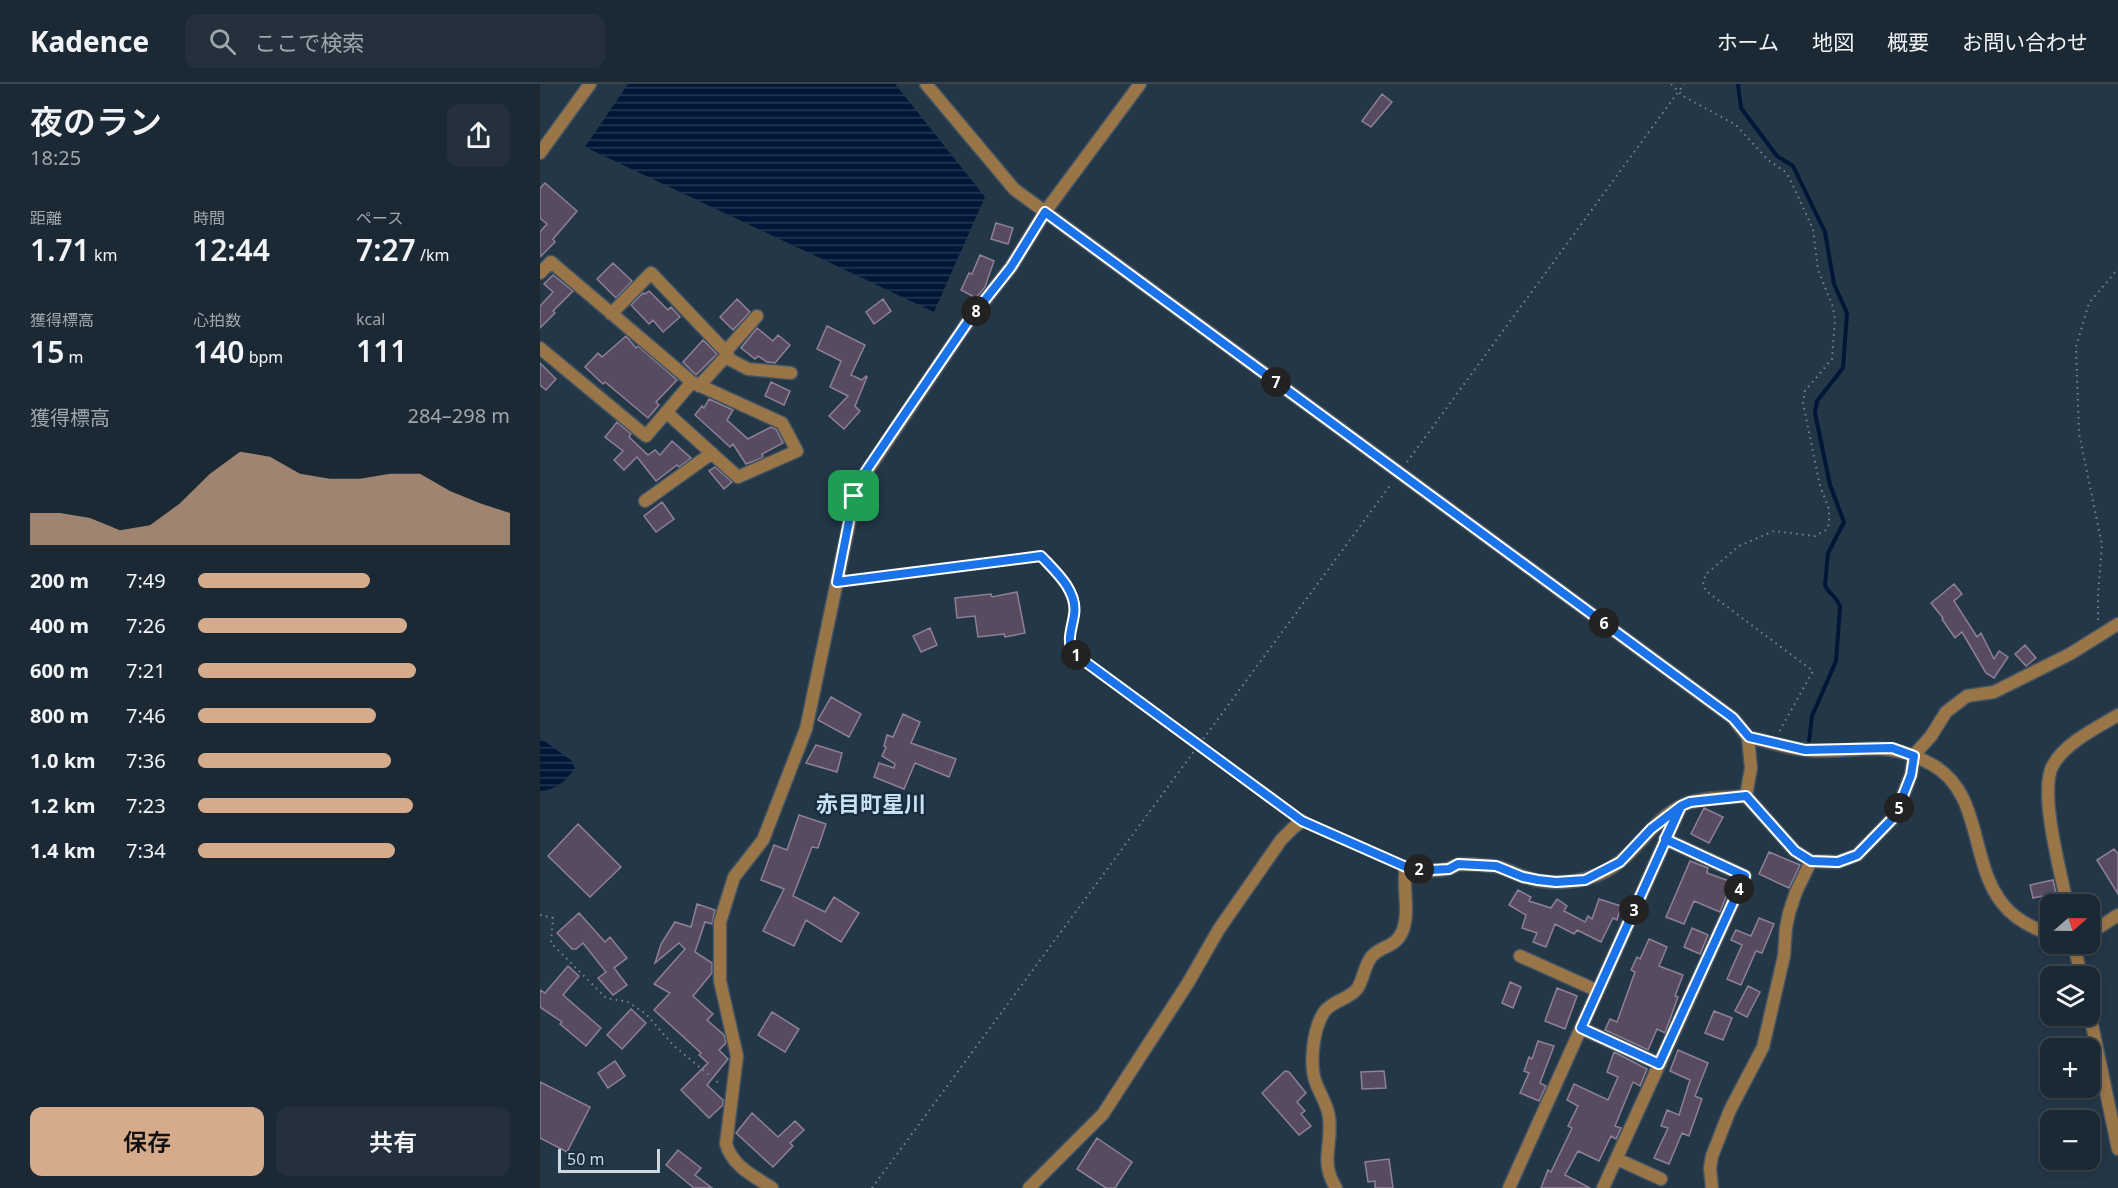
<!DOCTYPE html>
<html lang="ja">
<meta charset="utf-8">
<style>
:root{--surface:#1b2935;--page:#24313d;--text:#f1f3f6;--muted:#a0a6ad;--line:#394550;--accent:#d6ab8b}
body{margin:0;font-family:"Noto Sans","Noto Sans JP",sans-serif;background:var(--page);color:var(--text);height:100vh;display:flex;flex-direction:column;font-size:22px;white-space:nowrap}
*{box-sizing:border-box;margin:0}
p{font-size:20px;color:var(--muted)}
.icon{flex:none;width:33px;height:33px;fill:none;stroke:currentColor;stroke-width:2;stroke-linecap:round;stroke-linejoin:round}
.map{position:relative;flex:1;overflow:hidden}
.drawer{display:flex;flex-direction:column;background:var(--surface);width:540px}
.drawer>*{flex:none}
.needle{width:39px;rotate:70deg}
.tools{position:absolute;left:1500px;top:810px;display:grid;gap:12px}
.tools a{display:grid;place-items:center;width:60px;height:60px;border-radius:12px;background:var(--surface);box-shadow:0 3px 9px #0003,0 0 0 2px var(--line);font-size:30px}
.scale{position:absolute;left:18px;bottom:15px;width:102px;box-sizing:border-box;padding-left:6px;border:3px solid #ccd8e2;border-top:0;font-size:16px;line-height:21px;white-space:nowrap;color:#ccd8e2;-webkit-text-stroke:4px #1a2d3c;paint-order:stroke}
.pin{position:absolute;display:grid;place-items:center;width:51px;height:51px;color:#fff;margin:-26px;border-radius:12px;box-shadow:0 3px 9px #0006}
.km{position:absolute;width:30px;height:30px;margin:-15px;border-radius:50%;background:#222;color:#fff;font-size:16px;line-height:30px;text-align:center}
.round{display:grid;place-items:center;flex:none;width:63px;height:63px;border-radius:12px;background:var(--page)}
.headline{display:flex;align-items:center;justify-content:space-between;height:102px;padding:0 30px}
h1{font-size:33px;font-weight:600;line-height:45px}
.stats{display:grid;grid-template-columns:repeat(3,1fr);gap:9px;height:102px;padding:6px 30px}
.stats div{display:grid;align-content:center}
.stats b{font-size:30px;font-weight:600}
.stats small{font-size:16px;font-weight:400}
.stats p{font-size:16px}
.chart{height:168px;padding:12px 30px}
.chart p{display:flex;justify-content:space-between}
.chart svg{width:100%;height:108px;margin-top:6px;fill:var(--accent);opacity:.7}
.primary-button{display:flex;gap:12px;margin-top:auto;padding:12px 30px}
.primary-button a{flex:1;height:69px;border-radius:12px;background:var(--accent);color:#111;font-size:24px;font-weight:600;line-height:69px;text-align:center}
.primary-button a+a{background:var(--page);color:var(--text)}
ul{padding:0 30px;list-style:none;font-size:20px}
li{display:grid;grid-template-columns:96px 72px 1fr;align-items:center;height:45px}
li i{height:15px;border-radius:8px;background:var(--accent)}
header{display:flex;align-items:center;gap:36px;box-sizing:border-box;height:84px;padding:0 30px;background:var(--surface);border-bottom:2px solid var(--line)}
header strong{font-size:28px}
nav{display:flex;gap:33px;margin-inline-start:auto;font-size:21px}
.search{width:420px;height:54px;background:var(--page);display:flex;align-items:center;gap:15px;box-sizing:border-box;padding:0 21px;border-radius:12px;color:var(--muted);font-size:22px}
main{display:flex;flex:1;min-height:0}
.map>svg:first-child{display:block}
</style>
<header>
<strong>Kadence</strong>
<div class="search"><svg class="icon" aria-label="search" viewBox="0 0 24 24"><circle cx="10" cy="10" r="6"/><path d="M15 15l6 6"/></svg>ここで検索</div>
<nav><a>ホーム</a><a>地図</a><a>概要</a><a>お問い合わせ</a></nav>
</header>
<main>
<section class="drawer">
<div class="headline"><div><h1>夜のラン</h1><p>18:25</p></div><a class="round"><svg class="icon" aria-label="share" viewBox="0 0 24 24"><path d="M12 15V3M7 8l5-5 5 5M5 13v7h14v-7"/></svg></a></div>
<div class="stats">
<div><p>距離</p><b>1.71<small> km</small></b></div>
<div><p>時間</p><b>12:44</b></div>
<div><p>ペース</p><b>7:27<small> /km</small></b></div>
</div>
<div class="stats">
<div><p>獲得標高</p><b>15<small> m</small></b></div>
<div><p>心拍数</p><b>140<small> bpm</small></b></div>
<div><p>kcal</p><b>111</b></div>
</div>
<div class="chart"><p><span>獲得標高</span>284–298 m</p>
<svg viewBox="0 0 160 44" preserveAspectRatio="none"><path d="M0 44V31L10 31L20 33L30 38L40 36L50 27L60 15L70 6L80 8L90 15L100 17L110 17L120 15L130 15L140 22L150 27L160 31V44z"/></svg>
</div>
<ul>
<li><b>200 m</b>7:49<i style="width:55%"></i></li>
<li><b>400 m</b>7:26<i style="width:67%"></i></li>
<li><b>600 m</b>7:21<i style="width:70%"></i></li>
<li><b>800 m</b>7:46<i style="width:57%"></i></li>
<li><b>1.0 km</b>7:36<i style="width:62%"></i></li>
<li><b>1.2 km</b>7:23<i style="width:69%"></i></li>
<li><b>1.4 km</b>7:34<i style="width:63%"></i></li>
</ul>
<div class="primary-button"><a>保存</a><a>共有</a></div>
</section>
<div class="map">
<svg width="1578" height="1104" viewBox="0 0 1578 1104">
<defs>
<pattern id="water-rules" width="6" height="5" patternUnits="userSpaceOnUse" patternTransform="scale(1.5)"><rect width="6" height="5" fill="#021737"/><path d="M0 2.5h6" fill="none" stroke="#263854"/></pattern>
</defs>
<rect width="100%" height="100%" fill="#243747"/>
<path fill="url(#water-rules)" d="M88,0H355L445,113L394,228L45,63Z
M0,654L31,676L35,684C27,696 15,707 0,707Z"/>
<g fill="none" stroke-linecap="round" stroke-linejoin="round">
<path stroke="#021737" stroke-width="4" d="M1198,0L1201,24L1237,72L1253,82L1285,148L1294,200L1307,229L1303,284L1277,317L1275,329L1290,401L1304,438L1288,469L1285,501C1288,510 1298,513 1300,523L1296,577L1272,632L1269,657"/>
</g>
<path fill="#584a5f" stroke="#8e8096" stroke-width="1.5" d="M842,10L852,18L831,43L822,37Z
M5,99L37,127L13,155L15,158L0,173V148L7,140L0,134V104Z
M456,139L473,144L468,160L451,155Z
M440,171L454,177L445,203L436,214L421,206L429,189L432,190Z
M73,179L92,197L76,214L57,195Z
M13,191L33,207L13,227L15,229L0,244V222L13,208L4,200Z
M109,207L128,226L131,223L140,233L123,248L113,236L109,240L91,221L103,209L105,210Z
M197,215L210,228L193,246L180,233Z
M343,215L351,227L334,240L326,228Z
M287,242L325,261L311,291L322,296L326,292L327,293L315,322L320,327L304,345L289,332L308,312L290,303L301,277L277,265Z
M217,244L233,257L238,251L250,261L235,279L227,278L218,272L215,275L201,264Z
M86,252L96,264L98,262L137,296L116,318L119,321L108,334L65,298L63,300L45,283L58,269L62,273Z
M163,256L177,270L156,291L143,278Z
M0,279L16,295L6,306L0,301Z
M231,298L250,307L244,321L225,312Z
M169,315L193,326L187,336L208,355L231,343L236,345L243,359L222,370L223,372L222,374L206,380L193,360L190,363L155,331L162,322L164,324Z
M77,338L91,350L89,353L108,371L115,366L120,371L132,357L151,374L139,383L137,381L116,397L97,373L84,386L74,376L83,367L65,353Z
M175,383L192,398L184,405L169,387Z
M122,418L134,435L116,448L104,432Z
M1414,500L1422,510L1414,517L1437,553L1441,549L1454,575L1459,567L1468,573L1454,594L1446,589L1422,548L1415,554L1402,535L1403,534L1391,519Z
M477,508L485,549L465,553L464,550L438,553L435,532L417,534L415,514L451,510L452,513Z
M390,544L397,561L381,568L373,552Z
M1485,561L1496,574L1486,582L1475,570Z
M291,613L321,630L309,653L278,636Z
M363,630L380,638L371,659L416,675L409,693L375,679L364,705L334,693L339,679L354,684L355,680L342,672L346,663L344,662L347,651L353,653Z
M276,661L302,669L297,688L266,679Z
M1164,724L1183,733L1169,759L1151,750Z
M259,731L286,740L278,764L272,763L253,812L285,828L294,813L319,829L301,858L266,836L254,862L223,847L244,805L221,796L234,761L247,766Z
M38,740L81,783L50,813L8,772Z
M1574,765L1578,770V810L1557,776Z
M1229,768L1260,781L1249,804L1219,790Z
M1150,777L1168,784L1167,789L1192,798L1180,828L1154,817L1144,840L1126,833Z
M1513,796L1516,809L1493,814L1490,801Z
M978,806L991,813L989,817L1011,824L1017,815L1027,822L1024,827L1045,838L1048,832L1052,835L1059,815L1081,822L1077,836L1073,834L1061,858L1037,846L1034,850L1015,840L1006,863L993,858L997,849L982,844L986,831L969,821Z
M157,820L175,826L172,840L165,838L155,868L172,879V889L153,912L173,930L167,936L184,951L186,959L179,966L188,975L167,1001L183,1016V1021L169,1034L141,1006L168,979L159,971L161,969L114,926L130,909L114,900L145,865L139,859L115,879L121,860L135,838L151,843Z
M39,829L65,858L70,853L87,874L74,884L87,901L73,911L58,894L66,888L43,859L36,865H32L17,849Z
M1219,834L1234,840L1222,869L1216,867L1201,901L1187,895L1202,861L1191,856L1196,846L1211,852Z
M1152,844L1168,851L1160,870L1144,863Z
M1109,855L1127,863L1119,882L1143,891L1135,912L1138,913L1125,949L1117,945L1108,966L1065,946L1070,935L1077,938L1095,888L1091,886L1097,873L1100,875Z
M28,882L39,892L23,911L61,944L46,962L20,940L22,938L0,923V906L5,909Z
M970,898L981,903L973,924L962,919Z
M1208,902L1220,908L1207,933L1195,927Z
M1017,904L1037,912L1025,945L1005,937Z
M91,925L106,939L82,965L67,951Z
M1174,927L1192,934L1183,956L1165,949Z
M232,928L259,945L245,968L218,951Z
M998,957L1014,962L1000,999L1006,1002L999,1017L980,1009L989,989L984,987L989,973L992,975Z
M1138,966L1168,979L1155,1012L1162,1015L1149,1052L1142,1049L1129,1080L1114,1074L1128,1044L1121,1042L1127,1026L1139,1031L1150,996L1130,987Z
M1074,968L1107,985L1100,1002L1093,998L1075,1042L1081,1044L1076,1055L1071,1052L1059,1077L1038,1067L1025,1091L1050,1104H1001L1008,1086L1011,1088L1032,1044L1028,1042L1038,1022L1027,1016L1034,1000L1068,1016L1078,993L1067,988Z
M75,977L85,992L68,1004L58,989Z
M745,987L749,988L766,1009L757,1018L765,1027L761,1030L771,1042L759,1051L722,1009Z
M844,987L846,1004L822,1005L821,988Z
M0,998L50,1023L27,1068L0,1054Z
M212,1029L238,1053L255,1037L264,1046L250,1059L253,1062L233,1083L196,1049Z
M557,1054L592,1078L575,1104H566L537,1085Z
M138,1066L161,1084L155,1091L172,1104H154L126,1081Z
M849,1075L853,1104H835V1097L828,1098L825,1078Z"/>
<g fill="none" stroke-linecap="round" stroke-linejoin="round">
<g stroke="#425463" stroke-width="15">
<path id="minor" d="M386,0L474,105L1193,634L1208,653L1211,684L1206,712
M0,69L50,0
M0,189L11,178L152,298L242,339L257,367L198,393L126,328
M71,230L111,189L188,270L159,302
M0,264L106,352L152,298
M186,267L217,232
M185,273L208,285L251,289
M105,417L172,369
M1527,820C1521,789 1498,707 1513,681C1526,658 1557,644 1578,631
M1550,849L1578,831
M1534,860L1541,892
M980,872L1058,907
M1550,931L1578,1065
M1041,944L1119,980
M1077,1075L1121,1095
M232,1104C214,1092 193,1083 186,1060L197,972L180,897V838L194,793L223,756L266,645L317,402L429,236L471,183L505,128L600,0
M489,1104L563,1030L648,899L679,845L741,756L753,744L762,737
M796,1104C779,1077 793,1061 789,1033C788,1022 780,1010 776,999C769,981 773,945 784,928C793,916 808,916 817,905C824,895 824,881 832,872C842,861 856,864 863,846C870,826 862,803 866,783C879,786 894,788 907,785C912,784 915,781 920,780C930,780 942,781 952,782C962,782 972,789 982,792C1009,802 1041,800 1066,787C1096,771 1111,736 1143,721C1161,713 1186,714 1206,712L1255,767L1271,777L1298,778L1317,771L1355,732L1371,691L1374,671L1391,652L1406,628L1427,612L1454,608L1530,570L1578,540
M969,1104L1141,722
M1063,1104L1205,792L1125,755
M1172,1104L1170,1084L1172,1072L1190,1026L1223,963L1244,872L1246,844L1249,829L1256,808L1271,777"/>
</g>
<g stroke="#425463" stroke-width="15">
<path id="tertiary" d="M1208,653C1227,657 1247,664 1266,666C1315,671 1342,653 1391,680C1443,708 1429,777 1462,819C1474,835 1492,844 1510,850"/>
</g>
<path stroke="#758592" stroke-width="2" stroke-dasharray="1.5 4.5" stroke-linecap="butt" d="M1131,0L1143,12L1196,41L1228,76L1244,87L1249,93L1273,145L1278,186L1293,223L1295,236L1292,275L1265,307L1263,319L1280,402L1289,425V440L1286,446L1275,452L1234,447L1199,462L1166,490L1163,500L1166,507L1273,587L1239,648
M867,378L1144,0
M309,496L501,472C516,488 538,507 534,531C532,544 527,555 532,568L752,730
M1558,536V510L1562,461L1539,349L1536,263L1549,219L1578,185
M773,742L855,778
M0,831L13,834L11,859L66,914L88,918L106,930L134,962L180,1000
M332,1104L852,399"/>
<use href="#minor" stroke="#9a7547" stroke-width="12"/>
<use href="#tertiary" stroke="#9a7547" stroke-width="12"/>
</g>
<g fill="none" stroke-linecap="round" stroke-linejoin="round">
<g stroke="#fff" stroke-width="12">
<path id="route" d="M314,412L297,498L501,472C516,488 538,507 534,531C532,544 527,555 532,568L762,737L866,783L891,786L909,785L918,780L956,782L983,793L998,796L1016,798L1045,796L1080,778L1111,745L1141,722L1041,944L1119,980L1205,792L1125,755L1141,722L1150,718L1206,712L1255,767L1271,777L1298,778L1317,771L1355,732L1371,691L1374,672L1352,664L1265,666L1209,653L1193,634L505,128L471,183L429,236L362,334L322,393L314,412"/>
</g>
<use href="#route" stroke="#1a73e8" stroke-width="8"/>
</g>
<g text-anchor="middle" stroke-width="5" stroke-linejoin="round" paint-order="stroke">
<g font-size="22" font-weight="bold" fill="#c8e0f4" stroke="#1a2d3c">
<text x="331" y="728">赤目町星川</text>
</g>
</g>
</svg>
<div class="tools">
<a><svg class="needle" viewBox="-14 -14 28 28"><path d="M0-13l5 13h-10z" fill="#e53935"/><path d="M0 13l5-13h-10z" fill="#a0a6ad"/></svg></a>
<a><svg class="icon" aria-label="layers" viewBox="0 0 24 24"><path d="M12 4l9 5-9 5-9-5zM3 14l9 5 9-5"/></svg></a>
<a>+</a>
<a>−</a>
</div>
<div class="scale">50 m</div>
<div class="pin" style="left:314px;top:412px;background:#1e9e55"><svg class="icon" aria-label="arrive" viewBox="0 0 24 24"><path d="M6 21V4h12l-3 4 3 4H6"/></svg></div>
<b class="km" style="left:536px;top:571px">1</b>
<b class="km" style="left:879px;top:785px">2</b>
<b class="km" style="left:1094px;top:826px">3</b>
<b class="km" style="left:1199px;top:805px">4</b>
<b class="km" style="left:1359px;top:724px">5</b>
<b class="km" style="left:1064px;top:539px">6</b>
<b class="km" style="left:736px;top:298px">7</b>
<b class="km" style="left:436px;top:227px">8</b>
</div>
</main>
